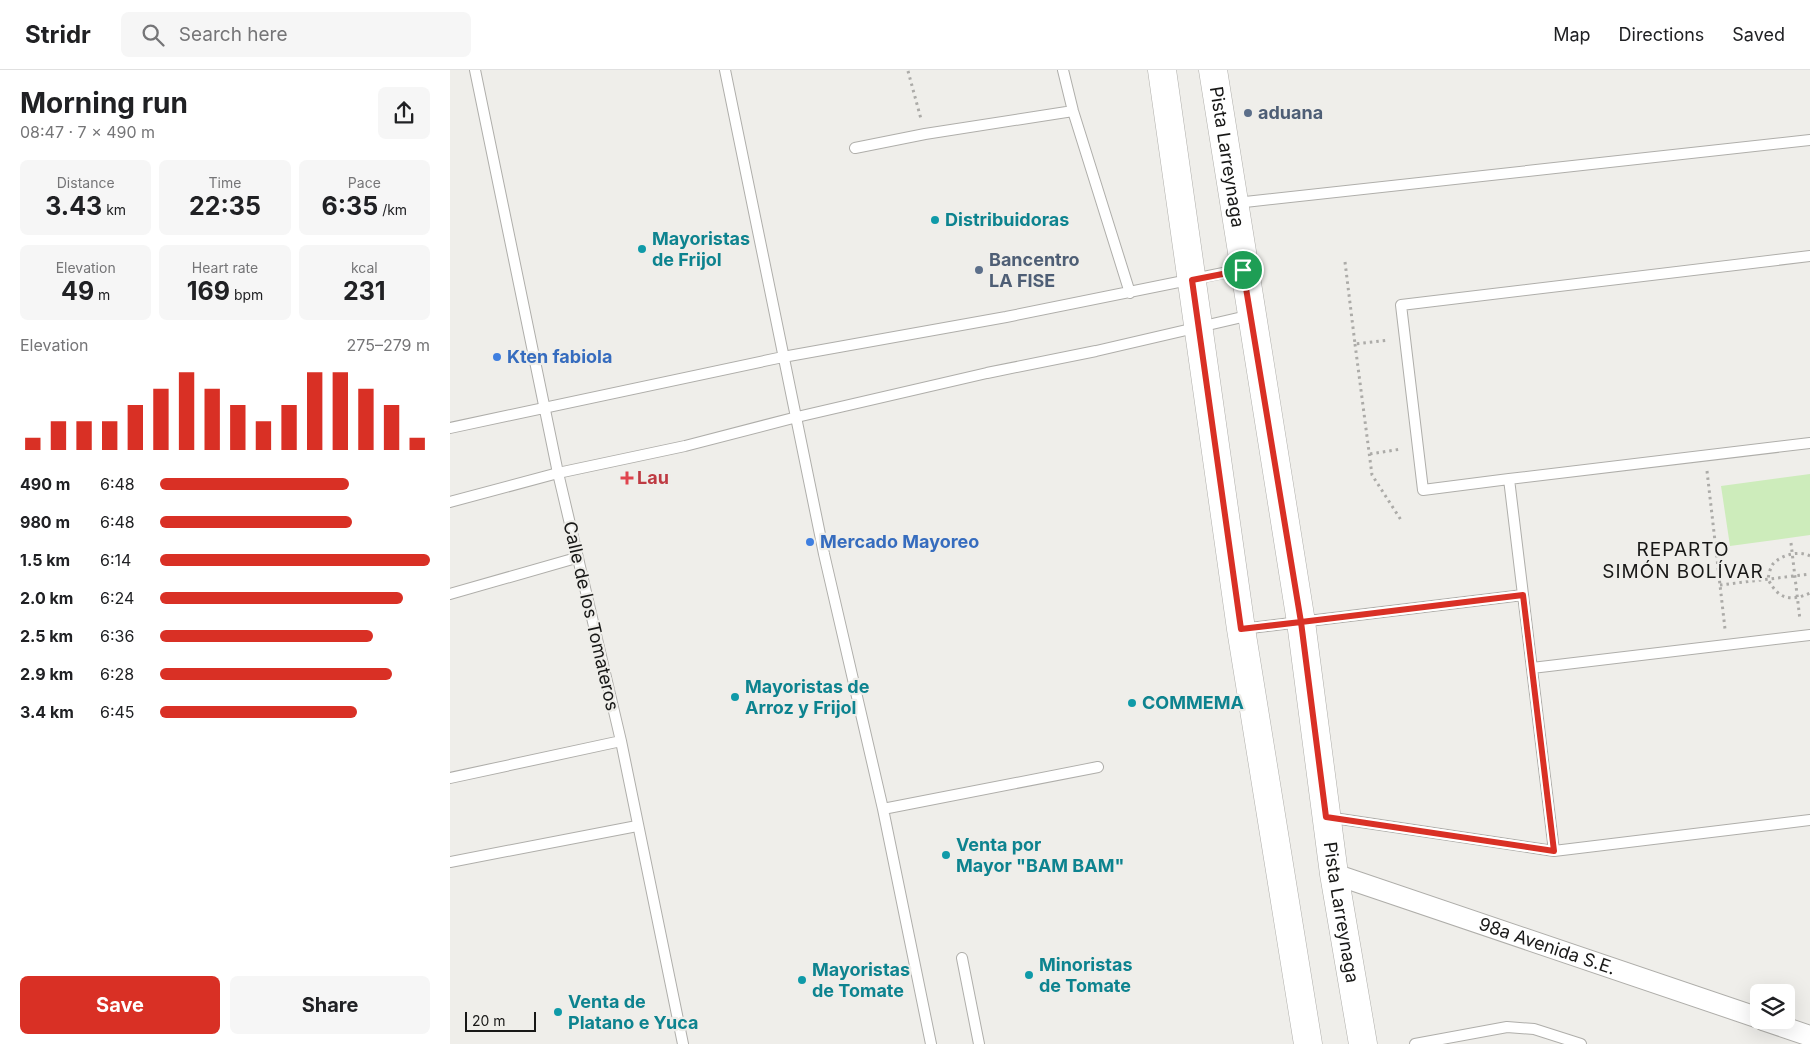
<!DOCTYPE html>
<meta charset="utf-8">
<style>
:root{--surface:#fff;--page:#f6f6f6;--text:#202124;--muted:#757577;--line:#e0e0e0;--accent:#d93025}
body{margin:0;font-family:Inter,sans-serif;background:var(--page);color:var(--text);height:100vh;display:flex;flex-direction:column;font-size:19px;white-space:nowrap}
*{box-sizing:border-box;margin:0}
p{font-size:16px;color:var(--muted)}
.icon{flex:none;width:28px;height:28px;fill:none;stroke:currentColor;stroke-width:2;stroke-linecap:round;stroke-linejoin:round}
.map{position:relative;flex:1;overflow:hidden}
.details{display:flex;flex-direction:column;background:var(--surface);width:450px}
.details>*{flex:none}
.controls{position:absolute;left:1300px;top:914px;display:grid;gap:10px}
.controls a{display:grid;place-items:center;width:45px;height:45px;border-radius:8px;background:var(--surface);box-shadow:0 5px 20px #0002;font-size:25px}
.scale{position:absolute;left:15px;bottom:12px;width:71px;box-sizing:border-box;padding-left:5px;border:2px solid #181817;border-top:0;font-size:14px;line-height:18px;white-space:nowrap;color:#181817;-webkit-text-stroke:4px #efeeea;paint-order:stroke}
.pin{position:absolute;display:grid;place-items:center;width:42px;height:42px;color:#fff;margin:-21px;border:2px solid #fff;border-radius:50%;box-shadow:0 1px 5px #0007}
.round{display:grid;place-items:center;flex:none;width:52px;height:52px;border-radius:8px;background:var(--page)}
.head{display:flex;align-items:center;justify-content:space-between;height:85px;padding:0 20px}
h1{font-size:28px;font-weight:700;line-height:38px}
.metrics{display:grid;grid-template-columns:repeat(3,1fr);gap:8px;height:85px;padding:5px 20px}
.metrics div{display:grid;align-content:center;border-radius:8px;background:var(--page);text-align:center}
.metrics b{font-size:25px;font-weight:700}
.metrics small{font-size:14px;font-weight:400}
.metrics p{font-size:14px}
.chart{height:140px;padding:10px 20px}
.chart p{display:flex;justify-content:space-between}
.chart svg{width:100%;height:90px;margin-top:5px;stroke:var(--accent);stroke-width:6}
.cta{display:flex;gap:10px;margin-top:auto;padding:10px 20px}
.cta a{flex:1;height:58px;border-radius:8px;background:var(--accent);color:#fff;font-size:20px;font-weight:700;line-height:58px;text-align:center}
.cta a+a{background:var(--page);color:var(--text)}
ul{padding:0 20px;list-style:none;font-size:16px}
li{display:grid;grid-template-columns:80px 60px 1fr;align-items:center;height:38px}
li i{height:12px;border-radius:6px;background:var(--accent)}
header{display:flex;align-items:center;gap:30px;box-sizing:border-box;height:70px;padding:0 25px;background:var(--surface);border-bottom:1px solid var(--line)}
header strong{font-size:24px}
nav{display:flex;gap:28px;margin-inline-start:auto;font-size:18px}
.search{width:350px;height:45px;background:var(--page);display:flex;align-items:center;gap:12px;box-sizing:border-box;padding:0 18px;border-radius:8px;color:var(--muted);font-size:19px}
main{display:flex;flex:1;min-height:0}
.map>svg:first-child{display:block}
</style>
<header>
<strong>Stridr</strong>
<div class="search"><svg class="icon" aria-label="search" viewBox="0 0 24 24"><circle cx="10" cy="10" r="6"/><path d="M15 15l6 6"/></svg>Search here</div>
<nav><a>Map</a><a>Directions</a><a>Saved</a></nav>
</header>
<main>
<section class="details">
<div class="head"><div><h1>Morning run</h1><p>08:47 · 7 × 490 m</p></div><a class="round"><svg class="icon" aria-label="share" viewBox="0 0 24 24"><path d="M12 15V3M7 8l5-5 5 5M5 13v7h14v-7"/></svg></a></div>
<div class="metrics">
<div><p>Distance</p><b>3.43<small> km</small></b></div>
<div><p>Time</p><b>22:35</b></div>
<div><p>Pace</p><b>6:35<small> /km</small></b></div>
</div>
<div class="metrics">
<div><p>Elevation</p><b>49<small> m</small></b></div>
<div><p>Heart rate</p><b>169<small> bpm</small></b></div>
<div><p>kcal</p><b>231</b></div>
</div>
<div class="chart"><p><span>Elevation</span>275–279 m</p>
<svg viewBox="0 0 160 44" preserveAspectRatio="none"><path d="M5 44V38M15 44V30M25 44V30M35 44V30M45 44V22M55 44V14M65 44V6M75 44V14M85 44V22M95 44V30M105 44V22M115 44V6M125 44V6M135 44V14M145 44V22M155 44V38"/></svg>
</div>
<ul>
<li><b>490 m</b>6:48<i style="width:70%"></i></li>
<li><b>980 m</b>6:48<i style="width:71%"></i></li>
<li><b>1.5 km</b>6:14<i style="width:100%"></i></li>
<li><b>2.0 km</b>6:24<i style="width:90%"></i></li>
<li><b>2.5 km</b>6:36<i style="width:79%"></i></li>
<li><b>2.9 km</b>6:28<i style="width:86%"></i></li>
<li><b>3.4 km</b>6:45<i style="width:73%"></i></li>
</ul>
<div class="cta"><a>Save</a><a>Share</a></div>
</section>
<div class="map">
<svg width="1360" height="974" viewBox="0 0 1360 974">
<rect width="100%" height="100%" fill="#efeeea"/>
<path fill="#cdecbb" d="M1360,404V465L1280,476L1271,416Z"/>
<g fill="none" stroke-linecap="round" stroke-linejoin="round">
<g stroke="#afaeaa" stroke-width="12">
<path id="service" d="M25,0L108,403L171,671L233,974
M275,0L374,484L433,739L481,974
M613,0L623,41L680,223
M405,78L475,64L623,41
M786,133L1360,70
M0,358L333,287L556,247L793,199
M1059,409L1360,373
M0,432L108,403L235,376L347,347L537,303L646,281L801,245
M0,524L126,488
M792,559L1073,525
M1082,598L1360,565
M0,708L171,671
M433,739L648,697
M877,747L1104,781L1360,750
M1104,781L1059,409L973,420L951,235L1360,186
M0,792L187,756
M512,888L529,974
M965,974L1057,957L1084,959L1131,974"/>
</g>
<g stroke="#afaeaa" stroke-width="22">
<g id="minor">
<path id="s1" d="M884,804L1309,948"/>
<path d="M1313,950L1360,966"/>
</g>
</g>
<g stroke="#afaeaa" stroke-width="29">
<g id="secondary">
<path d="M712,0L791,559L858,974"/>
<path id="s2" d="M763,0L851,552L884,804L913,974"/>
</g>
</g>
<path stroke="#acaba8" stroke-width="3" stroke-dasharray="2.5 4" stroke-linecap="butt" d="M458,1L471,49
M895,192L905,274L939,270
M905,274L922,405L951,450
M920,384L951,379
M1257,401L1275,559
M1341,473L1350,550
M1360,486C1349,480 1331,485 1323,494C1320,498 1319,504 1318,509C1328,529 1340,532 1360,523
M1270,515L1360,504"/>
<use href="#service" stroke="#fff" stroke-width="10"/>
<use href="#minor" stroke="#fff" stroke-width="20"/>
<use href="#secondary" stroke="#fff" stroke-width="28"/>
</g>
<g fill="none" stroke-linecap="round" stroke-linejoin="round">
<g stroke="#fff" stroke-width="10">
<path id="route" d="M793,200L742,210L791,559L851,552L876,747L1104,781L1073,525L851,552L793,200"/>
</g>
<use href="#route" stroke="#d93025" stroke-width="6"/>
</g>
<g fill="#5c6f8a" stroke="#efeeea" stroke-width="2">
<circle cx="798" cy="43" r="5"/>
<circle cx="529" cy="200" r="5"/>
</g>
<g fill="#0f9aa8" stroke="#efeeea" stroke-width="2">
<circle cx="485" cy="150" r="5"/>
<circle cx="192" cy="179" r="5"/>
<circle cx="285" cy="627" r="5"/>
<circle cx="682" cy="633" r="5"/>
<circle cx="496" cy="785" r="5"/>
<circle cx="579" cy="905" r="5"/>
<circle cx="352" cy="910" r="5"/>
<circle cx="108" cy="942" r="5"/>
</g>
<g fill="#3f7fe0" stroke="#efeeea" stroke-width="2">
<circle cx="47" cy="287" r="5"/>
<circle cx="360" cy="472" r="5"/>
</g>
<path fill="#e0444e" stroke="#efeeea" stroke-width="2" d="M174.5 400.5h5v5h5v5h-5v5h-5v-5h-5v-5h5z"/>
<g text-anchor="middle" stroke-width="4.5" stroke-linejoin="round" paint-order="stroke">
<g font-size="18" font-weight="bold" fill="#4e5e75" stroke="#efeeea" text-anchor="start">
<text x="808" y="49">aduana</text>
<text x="539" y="196">Bancentro<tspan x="539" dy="21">LA FISE</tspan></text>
</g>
<g font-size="18" fill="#181817" stroke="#efeeea">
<text dy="6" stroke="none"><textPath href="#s2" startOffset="88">Pista Larreynaga</textPath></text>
<text transform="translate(141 546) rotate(77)" y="6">Calle de los Tomateros</text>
<text dy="6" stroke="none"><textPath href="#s2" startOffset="852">Pista Larreynaga</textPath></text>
<text dy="6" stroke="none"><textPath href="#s1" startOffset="225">98a Avenida S.E.</textPath></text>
</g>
<g font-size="18" font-weight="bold" fill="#0d838f" stroke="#efeeea" text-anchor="start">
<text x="495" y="156">Distribuidoras</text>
<text x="202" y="175">Mayoristas<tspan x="202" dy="21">de Frijol</tspan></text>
<text x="295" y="623">Mayoristas de<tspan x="295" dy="21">Arroz y Frijol</tspan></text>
<text x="692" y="639">COMMEMA</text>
<text x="506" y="781">Venta por<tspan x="506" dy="21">Mayor "BAM BAM"</tspan></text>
<text x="589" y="901">Minoristas<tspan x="589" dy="21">de Tomate</tspan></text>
<text x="362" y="906">Mayoristas<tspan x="362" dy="21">de Tomate</tspan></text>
<text x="118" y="938">Venta de<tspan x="118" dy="21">Platano e Yuca</tspan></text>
</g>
<g font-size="18" font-weight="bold" fill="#366cbe" stroke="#efeeea" text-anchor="start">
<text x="57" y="293">Kten fabiola</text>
<text x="370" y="478">Mercado Mayoreo</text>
</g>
<g font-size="18" font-weight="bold" fill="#be3a42" stroke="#efeeea" text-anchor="start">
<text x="187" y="414">Lau</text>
</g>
<g font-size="19" letter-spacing="1" fill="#181817" stroke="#efeeea">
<text x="1233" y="486">REPARTO<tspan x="1233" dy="22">SIMÓN BOLÍVAR</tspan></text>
</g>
</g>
</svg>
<div class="controls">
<a><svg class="icon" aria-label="layers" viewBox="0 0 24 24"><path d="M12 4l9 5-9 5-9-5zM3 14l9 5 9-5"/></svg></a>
</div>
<div class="scale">20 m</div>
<div class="pin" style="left:793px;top:200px;background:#1e9e55"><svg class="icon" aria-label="arrive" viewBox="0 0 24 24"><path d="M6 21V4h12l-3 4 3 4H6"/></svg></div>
</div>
</main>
